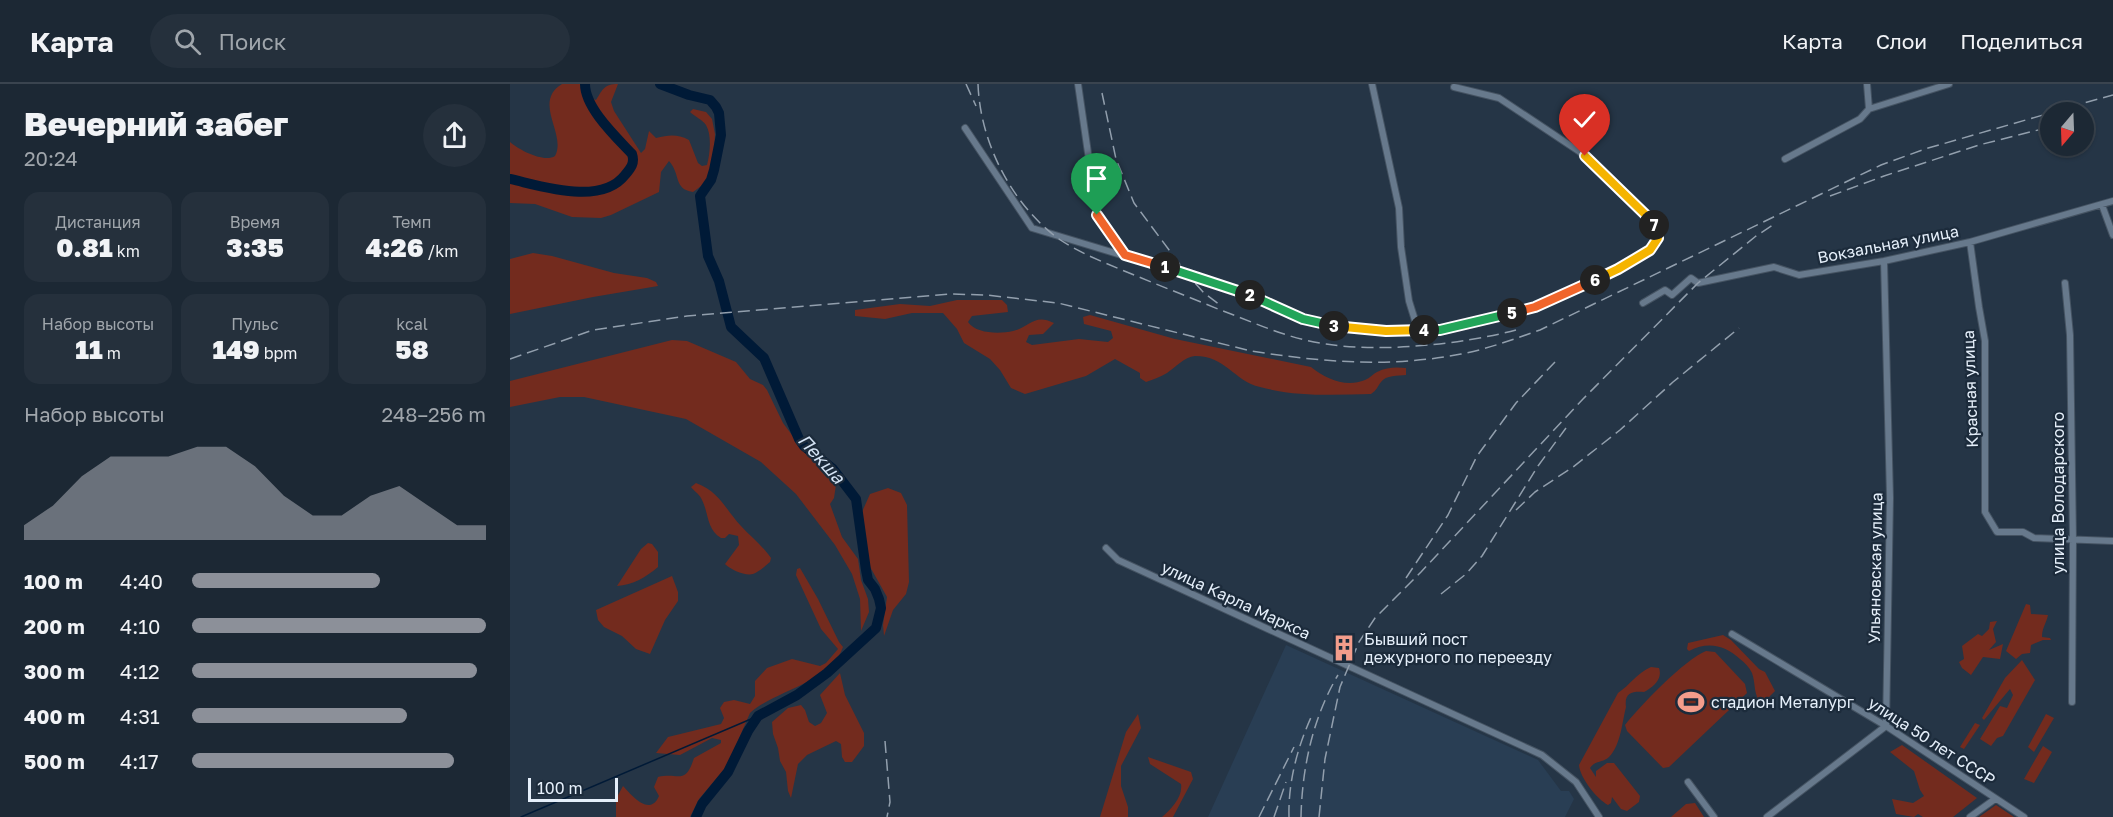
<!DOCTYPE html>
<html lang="ru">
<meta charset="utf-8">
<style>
:root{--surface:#1c2834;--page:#25303c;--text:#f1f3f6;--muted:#a0a6ac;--line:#3a444f;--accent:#8c9099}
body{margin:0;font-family:"Golos Text",sans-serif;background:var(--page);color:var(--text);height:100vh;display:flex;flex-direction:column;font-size:22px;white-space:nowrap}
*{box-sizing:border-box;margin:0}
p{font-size:20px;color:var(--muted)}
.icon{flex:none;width:33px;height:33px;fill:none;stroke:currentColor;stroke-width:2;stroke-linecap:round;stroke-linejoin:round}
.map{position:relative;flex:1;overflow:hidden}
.side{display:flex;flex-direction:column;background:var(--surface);width:510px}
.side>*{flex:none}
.needle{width:39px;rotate:199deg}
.controls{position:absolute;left:1530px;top:18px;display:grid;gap:12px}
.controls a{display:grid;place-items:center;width:54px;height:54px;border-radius:50%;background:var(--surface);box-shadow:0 2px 4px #0004,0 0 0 2px var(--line);font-size:30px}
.scale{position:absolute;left:18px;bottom:15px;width:90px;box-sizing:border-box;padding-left:6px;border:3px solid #e5effa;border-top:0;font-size:16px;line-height:21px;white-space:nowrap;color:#e5effa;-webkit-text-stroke:4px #1c2b3b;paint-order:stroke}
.pin{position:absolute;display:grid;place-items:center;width:51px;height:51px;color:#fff;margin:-62px -26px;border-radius:50% 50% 50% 0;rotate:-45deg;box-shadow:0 0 6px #0007}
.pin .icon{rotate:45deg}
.km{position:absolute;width:30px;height:30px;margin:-15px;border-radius:50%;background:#222;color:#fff;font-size:16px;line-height:30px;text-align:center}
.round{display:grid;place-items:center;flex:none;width:63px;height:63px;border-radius:32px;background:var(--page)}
.head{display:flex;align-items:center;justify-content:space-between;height:102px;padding:0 24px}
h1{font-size:33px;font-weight:800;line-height:45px}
.metrics{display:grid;grid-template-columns:repeat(3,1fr);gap:9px;height:102px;padding:6px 24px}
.metrics div{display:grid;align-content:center;border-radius:15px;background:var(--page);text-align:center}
.metrics b{font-size:26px;font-weight:800}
.metrics small{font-size:16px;font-weight:400}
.metrics p{font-size:16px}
.chart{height:168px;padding:12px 24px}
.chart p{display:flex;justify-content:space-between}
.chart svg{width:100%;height:108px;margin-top:6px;fill:var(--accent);opacity:.7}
ul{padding:0 24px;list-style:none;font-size:20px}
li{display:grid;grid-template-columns:96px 72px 1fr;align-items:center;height:45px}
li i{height:15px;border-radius:8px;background:var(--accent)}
header{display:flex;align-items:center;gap:36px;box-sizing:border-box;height:84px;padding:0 30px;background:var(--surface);border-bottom:2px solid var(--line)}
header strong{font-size:28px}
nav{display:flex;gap:33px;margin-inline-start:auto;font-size:21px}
.search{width:420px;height:54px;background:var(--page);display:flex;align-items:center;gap:15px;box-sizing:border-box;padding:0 21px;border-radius:33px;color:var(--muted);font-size:22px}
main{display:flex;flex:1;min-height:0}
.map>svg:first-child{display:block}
</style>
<header>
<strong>Карта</strong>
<div class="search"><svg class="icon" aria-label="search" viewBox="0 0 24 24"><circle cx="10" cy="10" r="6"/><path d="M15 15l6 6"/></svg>Поиск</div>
<nav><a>Карта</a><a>Слои</a><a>Поделиться</a></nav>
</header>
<main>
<section class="side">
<div class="head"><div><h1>Вечерний забег</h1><p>20:24</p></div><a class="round"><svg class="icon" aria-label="share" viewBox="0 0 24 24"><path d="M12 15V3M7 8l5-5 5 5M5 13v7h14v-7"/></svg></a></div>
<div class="metrics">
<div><p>Дистанция</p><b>0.81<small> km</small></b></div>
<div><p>Время</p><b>3:35</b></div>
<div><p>Темп</p><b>4:26<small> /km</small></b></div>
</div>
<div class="metrics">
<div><p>Набор высоты</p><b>11<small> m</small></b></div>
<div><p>Пульс</p><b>149<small> bpm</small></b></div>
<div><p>kcal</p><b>58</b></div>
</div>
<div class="chart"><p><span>Набор высоты</span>248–256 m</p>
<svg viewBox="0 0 160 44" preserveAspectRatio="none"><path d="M0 44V38L10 30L20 18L30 10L40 10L50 10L60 6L70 6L80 14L90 26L100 34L110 34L120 26L130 22L140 30L150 38L160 38V44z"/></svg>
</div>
<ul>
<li><b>100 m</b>4:40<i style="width:64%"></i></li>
<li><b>200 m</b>4:10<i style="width:100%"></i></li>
<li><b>300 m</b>4:12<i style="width:97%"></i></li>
<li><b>400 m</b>4:31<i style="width:73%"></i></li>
<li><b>500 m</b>4:17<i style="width:89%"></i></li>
</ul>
</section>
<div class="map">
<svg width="1603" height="733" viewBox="0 0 1603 733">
<rect width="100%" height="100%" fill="#253546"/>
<path fill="#293e54" d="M776,561L1028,676L1051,707H1059L1064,715L1055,733H698Z"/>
<path fill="#732b1e" d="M52,0H74L78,13L86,16C93,5 94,0 108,0L101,18L104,27L131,69L135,65L139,47L146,54C159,51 167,50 179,56L188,79L192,82L197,81C200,70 202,51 196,41C193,36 184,32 180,28L183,25L196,28L202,35L205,50L204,69L198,97L183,108C163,105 171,90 159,77L151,88L149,108L101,131L91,134L62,133L25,120L0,119V58C9,66 34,79 45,72C57,50 22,18 52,0Z
M23,169L42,172L104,189L137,194L146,198L148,202L83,213L0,230V175Z
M447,216H492L497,221L498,228L462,232L458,238C466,250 490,250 503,247C520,243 524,229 544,239L533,250L519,251L516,258L522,261L569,255L598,258L603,254L601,247L574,240L573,233L580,231L665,255L801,283C816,295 836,304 855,296C860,294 863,290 867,288C877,283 886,283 896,284V291C888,292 876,291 871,298C867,303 867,306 861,310C824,311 787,313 750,303C724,297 716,272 685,272C674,273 666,283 657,289C650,293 644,295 636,298L630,294V289L605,275L576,292L515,310L501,304L490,286L480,275L454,259L447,245L433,229H402L375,235L345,232V226L390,220L420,222Z
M162,256L177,257L226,278L240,295L253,301L257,306L273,339L294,367L326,401L324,414L320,420L332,453L348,475L351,496L358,515L359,528L351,547L350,515L342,490L325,461L286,410L251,378L176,335L74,313H50L0,323V297Z
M186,399C210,408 215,425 231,442C241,453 252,461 261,474L260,478C255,482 249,488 243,490C235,492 221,486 215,480L229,461L228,452L219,450L215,454H211C196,445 199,428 191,414C189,410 184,407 181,403Z
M378,404L391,409L397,421L399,498L396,510L383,526L374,552L373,541L377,513L359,481L352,428L360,410Z
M138,459L142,460L148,468V483C136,493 123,501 107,502L131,465Z
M290,484L308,515L329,558L333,563C321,599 265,606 240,629L217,682L189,715L180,733H106V715L113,702C122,712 140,733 149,712L144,703L148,693C169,688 175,702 184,674L211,659V656L202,654L170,671L146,669L158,653L211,640L214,634L210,624L214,618L224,616L240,620L245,612V597L257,584L282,575L310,582L316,579L328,565L311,545L286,491L287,485Z
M162,492L168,508V517L155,536L140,570L126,565L112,552L94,543L88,536L86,526Z
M1516,520L1520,521L1521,530L1538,531C1536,540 1532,544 1532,553L1540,554L1541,556H1533L1521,561L1520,569L1512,570L1506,575L1496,567Z
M1487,537L1483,545L1486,558L1479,566L1493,560L1490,575L1473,573L1461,591L1452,584L1449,578L1454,575L1452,562L1468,550L1472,552L1479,545L1480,538Z
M1213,551L1221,556L1249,585L1255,588L1265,607L1252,620C1243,612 1246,600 1242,589C1239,583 1235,579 1230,575C1215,561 1198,557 1179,567L1177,565L1178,559Z
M1196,567L1205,568L1235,600L1237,609L1159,683L1153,684L1117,647L1115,641C1129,623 1175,575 1196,567Z
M1512,576L1525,596L1493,652L1487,654L1481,662L1470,655L1490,622L1497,624L1503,611L1500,605L1474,636L1472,634L1495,594Z
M1141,583L1149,584C1153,595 1143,603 1134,608C1122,607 1114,609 1116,623C1112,638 1111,661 1099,673C1093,679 1085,676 1080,684L1086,693V687L1097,679H1104L1130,712L1129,718L1117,727L1111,725L1102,713L1101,719L1098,721C1087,715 1070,694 1069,681L1108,609C1120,601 1127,589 1141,583Z
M330,589L335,611L354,649V662L342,678H335L332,673L331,660L326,657L297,671L288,680L281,714L278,707L276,688L270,677L268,664L263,650L262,638L278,624L291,621L295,626L299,638L305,642L311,639L317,629L310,611Z
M628,630L631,644L611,682V702L618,723V733H590L616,648Z
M1536,630L1544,634L1524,668L1518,663Z
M1465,639L1470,641L1454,665L1450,663Z
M1392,661L1467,714L1443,733H1413L1408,730L1404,733L1386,730L1382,715L1403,719L1414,712L1410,706L1404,687L1380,668Z
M1533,662L1542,668L1524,699L1514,695Z
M638,673L681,688L683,695L663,733H652C661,725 673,713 671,700L640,680Z
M1185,719L1194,733H1161L1176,720Z
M1486,721L1504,733H1469Z"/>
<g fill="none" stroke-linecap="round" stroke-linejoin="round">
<path stroke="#001a37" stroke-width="1.5" d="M11,733L248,632"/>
<path stroke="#001a37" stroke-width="10" d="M150,0L179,11L200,16L206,23L209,29L211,51L204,86L201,96L190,112L198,172L209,197L221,243L254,274L289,355L294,362L323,385L346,415L356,486L358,496L365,505L369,515L371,524L366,544L317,589L287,611L248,632L238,647L218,688L192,720L186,733
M0,95C32,102 91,122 115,91C121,84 125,79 122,70C106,53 75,24 75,0"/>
<g stroke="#455362" stroke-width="8">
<path id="minor" d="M568,0L587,131L615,171
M862,0L889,124L891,163L899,217L908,246
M1357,0L1359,25
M455,44L522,144L724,205L793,235L832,244L876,247L930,246L1025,223L1108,185L1140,166L1147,154L1143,138L1070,68L989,14L944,3
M1275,75L1350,35L1359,25L1439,0
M1592,121L1603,151
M1460,158L1469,223L1475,257V428L1487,448H1513L1524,454L1603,457
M1555,199L1560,251L1563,456L1562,618
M1133,219L1155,206L1162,211L1181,194L1188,199L1264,183L1289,191L1374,177L1460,158L1603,117
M596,464L608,476L1032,671L1066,698L1089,733
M1222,550L1376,642L1514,733
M1178,698L1204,733
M1257,733L1376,642L1380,414L1374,177
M1460,733L1485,715"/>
</g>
<use href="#minor" stroke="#67798c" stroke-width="6"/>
<path stroke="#929fad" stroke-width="1.5" stroke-dasharray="12 6" stroke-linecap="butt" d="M456,0L466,22
M468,0C470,57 500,117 545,152C555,160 566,165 577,171C620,190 664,207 708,225C743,238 778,255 816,260C871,269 953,260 1006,246
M592,9L606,75L624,119L677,190L694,209L710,221
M1541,28L1603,11
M1320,112L1374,92L1469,61L1540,43
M0,275L83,246L177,232L440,210L476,211L548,219L741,267C811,278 880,284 951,270C978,265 1004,255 1030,246L1371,81L1415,65L1540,29
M1006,426L1025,408L1063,383L1110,346L1163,298L1229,244
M896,494L938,431L967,372L1006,319L1045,278
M931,510L956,490L972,472L1028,382L1056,344
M375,657L380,718L377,733
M749,733L784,663
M764,733L776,698
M779,733C778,697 788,661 803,629
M791,733C792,684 803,633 828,591
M809,733L815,675L830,603L849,558L865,534L911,488L1073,315L1188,199L1246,152L1266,139"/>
</g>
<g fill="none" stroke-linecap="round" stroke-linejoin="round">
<g stroke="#fff" stroke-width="12">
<path id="split-1" d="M587,131L615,171L655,183"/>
</g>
<g stroke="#fff" stroke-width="12">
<path id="split-2" d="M655,183L740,211"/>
</g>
<g stroke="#fff" stroke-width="12">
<path id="split-3" d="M740,211L793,235L824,242"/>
</g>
<g stroke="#fff" stroke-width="12">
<path id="split-4" d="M824,242L876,247L914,246"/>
</g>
<g stroke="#fff" stroke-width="12">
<path id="split-5" d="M914,246H930L1002,229"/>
</g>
<g stroke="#fff" stroke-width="12">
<path id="split-6" d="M1002,229L1025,223L1085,196"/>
</g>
<g stroke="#fff" stroke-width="12">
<path id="split-7" d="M1085,196L1108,185L1140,166L1148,154L1144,141"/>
</g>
<g stroke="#fff" stroke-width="12">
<path id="split-8" d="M1075,72L1143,138L1144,141"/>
</g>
<use href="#split-1" stroke="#f0652b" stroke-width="8"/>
<use href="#split-2" stroke="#22a559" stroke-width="8"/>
<use href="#split-3" stroke="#22a559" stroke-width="8"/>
<use href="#split-4" stroke="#f5b400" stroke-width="8"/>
<use href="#split-5" stroke="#22a559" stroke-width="8"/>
<use href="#split-6" stroke="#f0652b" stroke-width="8"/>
<use href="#split-7" stroke="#f5b400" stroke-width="8"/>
<use href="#split-8" stroke="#f5b400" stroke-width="8"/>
</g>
<defs>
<g id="building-bare" transform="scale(2.07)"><path d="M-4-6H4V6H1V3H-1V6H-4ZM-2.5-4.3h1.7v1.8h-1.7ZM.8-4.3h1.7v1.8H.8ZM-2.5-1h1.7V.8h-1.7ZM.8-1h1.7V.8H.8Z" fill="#f49d8b" stroke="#1c2b3b" stroke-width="2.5" paint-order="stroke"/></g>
<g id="stadium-bare" transform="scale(2.07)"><path d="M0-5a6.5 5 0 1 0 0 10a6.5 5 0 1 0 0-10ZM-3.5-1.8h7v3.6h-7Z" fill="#f49d8b" stroke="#1c2b3b" stroke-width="2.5" paint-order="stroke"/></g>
</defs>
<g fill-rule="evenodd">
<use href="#building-bare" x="834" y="564"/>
<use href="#stadium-bare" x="1181" y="618"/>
</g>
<g text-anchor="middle" stroke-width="4.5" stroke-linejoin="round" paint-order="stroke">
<g font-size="16" fill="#e5effa" stroke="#1c2b3b">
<text transform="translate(1378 160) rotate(-11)" y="6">Вокзальная улица</text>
<text transform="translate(1460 305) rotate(-92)" y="6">Красная улица</text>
<text transform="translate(1548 409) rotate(-90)" y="6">улица Володарского</text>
<text transform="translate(1365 484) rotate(-89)" y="6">Ульяновская улица</text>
<text transform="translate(726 516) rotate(25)" y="6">улица Карла Маркса</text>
<text transform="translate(1422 657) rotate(33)" y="6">улица 50 лет СССР</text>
</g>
<g font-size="16" fill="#e5effa" stroke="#1c2b3b" text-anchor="start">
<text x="854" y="561">Бывший пост<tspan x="854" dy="18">дежурного по переезду</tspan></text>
<text x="1201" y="624">стадион Металург</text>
</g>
<g font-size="18" font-style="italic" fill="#d4e3f4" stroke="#1c2b3b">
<text transform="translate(311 375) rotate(48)" y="6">Пекша</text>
</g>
</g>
</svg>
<div class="controls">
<a><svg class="needle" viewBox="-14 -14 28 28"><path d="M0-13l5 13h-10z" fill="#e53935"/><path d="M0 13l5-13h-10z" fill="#a0a6ac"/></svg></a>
</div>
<div class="scale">100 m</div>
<div class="pin" style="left:587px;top:131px;background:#1e9e55"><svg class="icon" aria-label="arrive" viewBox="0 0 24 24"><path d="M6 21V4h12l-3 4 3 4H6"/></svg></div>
<div class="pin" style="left:1075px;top:72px;background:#d93025"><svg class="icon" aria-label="check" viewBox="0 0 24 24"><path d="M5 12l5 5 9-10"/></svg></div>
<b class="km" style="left:655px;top:183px">1</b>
<b class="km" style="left:740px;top:211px">2</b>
<b class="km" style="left:824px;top:242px">3</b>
<b class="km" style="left:914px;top:246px">4</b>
<b class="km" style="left:1002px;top:229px">5</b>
<b class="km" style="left:1085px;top:196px">6</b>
<b class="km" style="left:1144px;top:141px">7</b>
</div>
</main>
